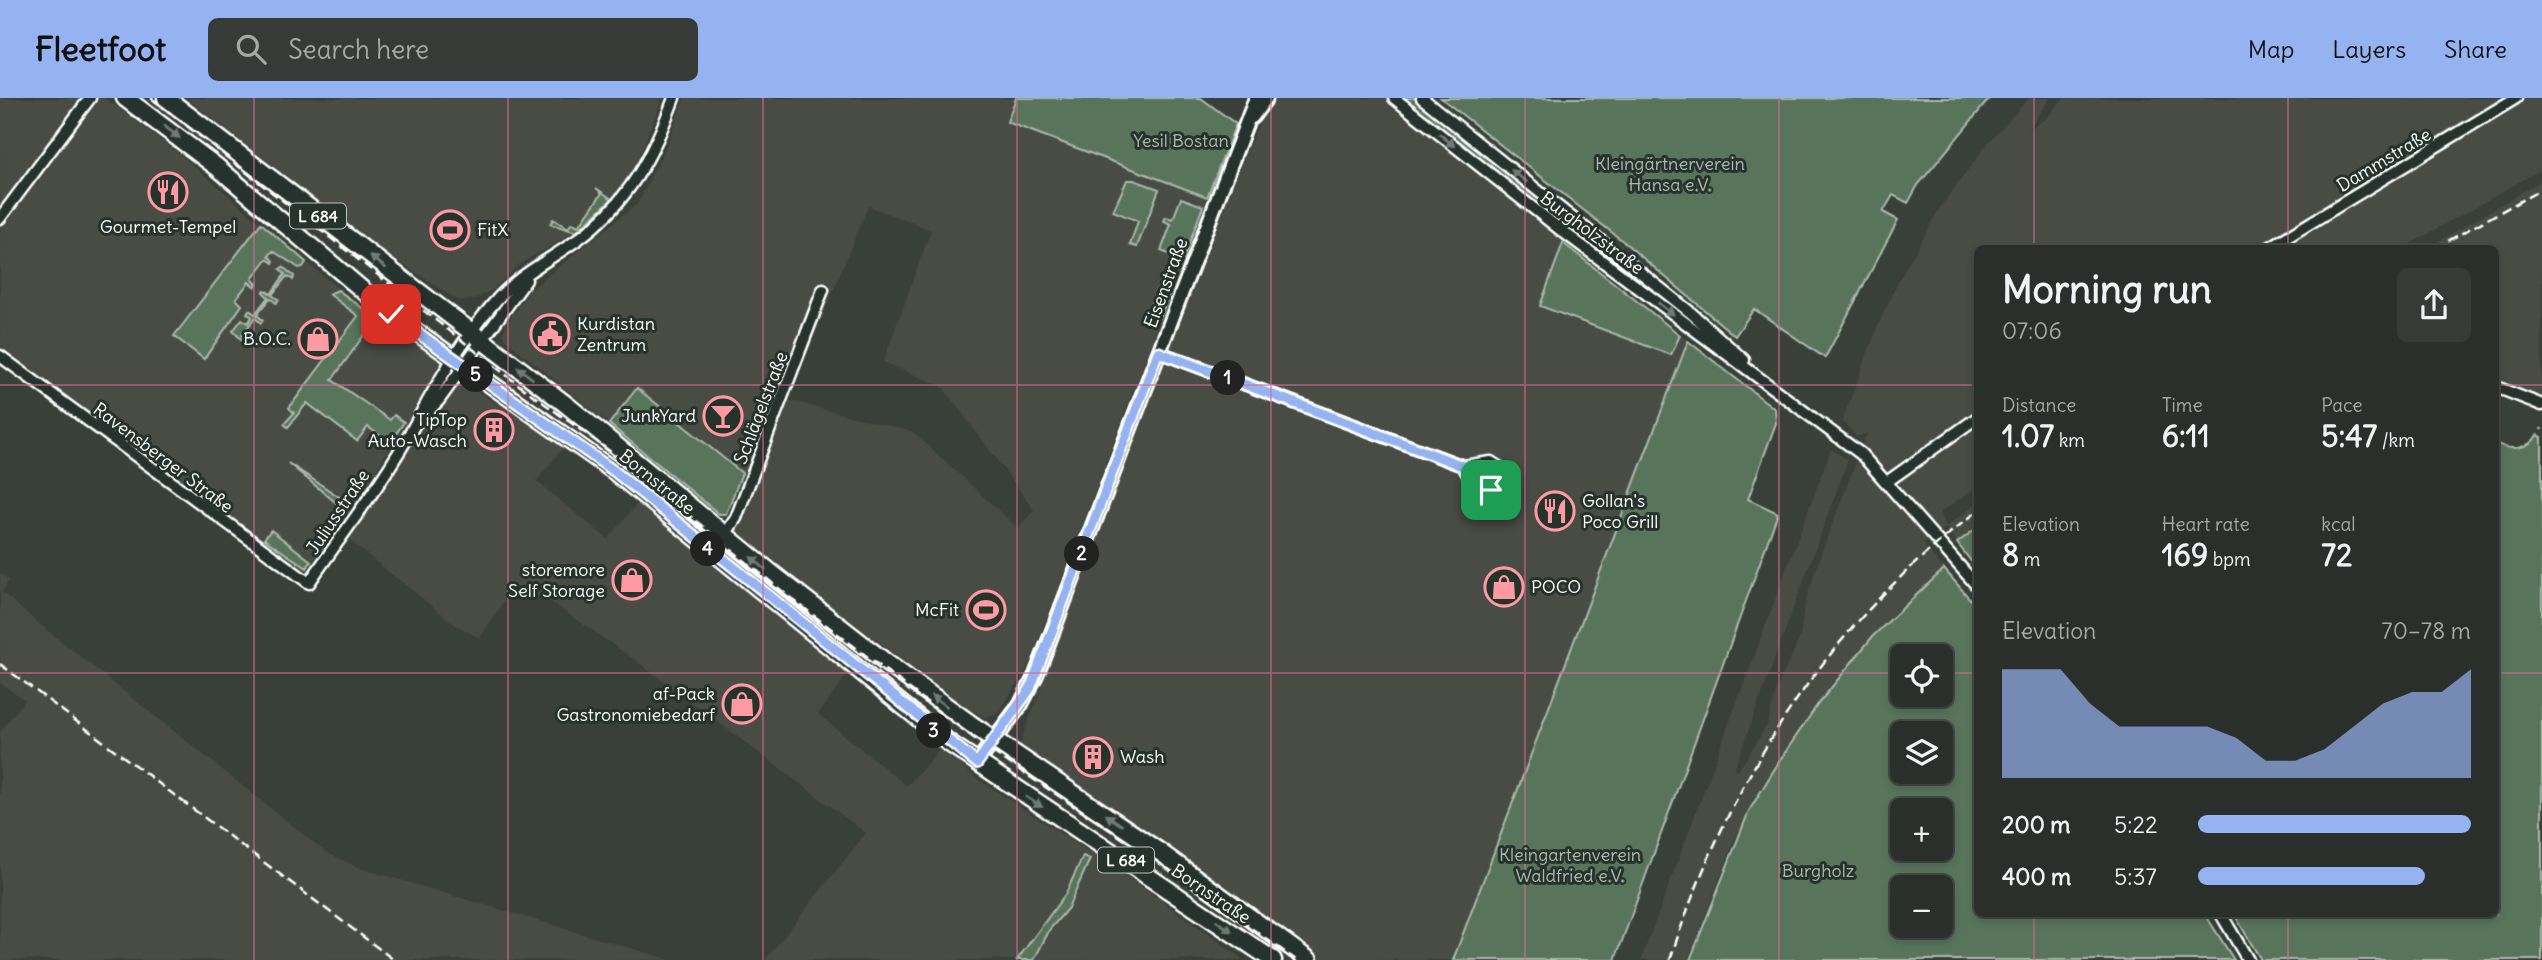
<!DOCTYPE html>
<meta charset="utf-8">
<style>
:root{--surface:#2b2f2b;--page:#373b37;--text:#f1f3f6;--muted:#a6a9a9;--line:#474a47;--accent:#95b2f1}
body{margin:0;font-family:Delius,sans-serif;background:var(--page);color:var(--text);height:100vh;display:flex;flex-direction:column;font-size:26px;white-space:nowrap}
*{box-sizing:border-box;margin:0}
p{font-size:23px;color:var(--muted)}
.icon{flex:none;width:38px;height:38px;fill:none;stroke:currentColor;stroke-width:2;stroke-linecap:round;stroke-linejoin:round}
.map{position:relative;flex:1;overflow:hidden}
.panel{position:absolute;left:1974px;top:147px;width:525px;height:672px;display:flex;flex-direction:column;background:var(--surface);border-radius:10px;box-shadow:0 4px 10px #0003,0 0 0 2px var(--line)}
.panel>*{flex:none}
.tools{position:absolute;left:1890px;top:546px;display:grid;gap:14px}
.tools a{display:grid;place-items:center;width:63px;height:63px;border-radius:10px;background:var(--surface);box-shadow:0 4px 10px #0003,0 0 0 2px var(--line);font-size:35px}
.pin{position:absolute;display:grid;place-items:center;width:60px;height:60px;color:#fff;margin:-30px;border-radius:14px;box-shadow:0 4px 10px #0006}
.km{position:absolute;width:35px;height:35px;margin:-18px;border-radius:50%;background:#222;color:#fff;font-size:19px;line-height:35px;text-align:center}
.round{display:grid;place-items:center;flex:none;width:74px;height:74px;border-radius:10px;background:var(--page)}
.head{display:flex;align-items:center;justify-content:space-between;height:119px;padding:0 28px}
h1{font-size:38px;font-weight:700;line-height:52px}
.figures{display:grid;grid-template-columns:repeat(3,1fr);gap:10px;height:119px;padding:7px 28px}
.figures div{display:grid;align-content:center}
.figures b{font-size:30px;font-weight:700}
.figures small{font-size:19px;font-weight:400}
.figures p{font-size:19px}
.chart{height:196px;padding:14px 28px}
.chart p{display:flex;justify-content:space-between}
.chart svg{width:100%;height:126px;margin-top:7px;fill:var(--accent);opacity:.7}
ul{padding:0 28px;list-style:none;font-size:23px}
li{display:grid;grid-template-columns:112px 84px 1fr;align-items:center;height:52px}
li i{height:18px;border-radius:9px;background:var(--accent)}
header{display:flex;align-items:center;gap:42px;box-sizing:border-box;height:98px;padding:0 35px;background:var(--accent);color:#111}
header strong{font-size:33px}
nav{display:flex;gap:38px;margin-inline-start:auto;font-size:24px}
.search{width:490px;height:63px;background:var(--page);display:flex;align-items:center;gap:18px;box-sizing:border-box;padding:0 24px;border-radius:10px;color:var(--muted);font-size:26px}
.map>svg:first-child{display:block}
</style>
<header>
<strong>Fleetfoot</strong>
<div class="search"><svg class="icon" aria-label="search" viewBox="0 0 24 24"><circle cx="10" cy="10" r="6"/><path d="M15 15l6 6"/></svg>Search here</div>
<nav><a>Map</a><a>Layers</a><a>Share</a></nav>
</header>
<div class="map">
<svg width="2542" height="862" viewBox="0 0 2542 862">
<rect width="100%" height="100%" fill="#393f39"/>
<filter id="ink" filterUnits="userSpaceOnUse"><feTurbulence type="fractalNoise" baseFrequency=".0143" numOctaves="2"/><feDisplacementMap in="SourceGraphic" scale="14" xChannelSelector="R" yChannelSelector="G"/><feConvolveMatrix kernelMatrix="1 2 1 2 8 2 1 2 1" color-interpolation-filters="sRGB"/></filter>
<g filter="url(#ink)">
<path fill="#4a4b45" fill-rule="evenodd" d="M0,0H105L181,57L335,188L444,265L307,480L0,250Z
M186,0H663L633,73L611,102L575,134L520,166L494,191L475,201L459,203L381,152Z
M684,0H1016L1008,24L1207,99L1028,569L999,614L985,619L967,611L735,435L754,386L638,290L609,326L513,248L503,237L506,226L530,192L638,105L666,48ZM868,108L931,132L883,264L942,288L1034,412L1018,430L913,334L788,302Z
M1271,0H1384L1688,243L1452,862H1322L1183,761L1018,651L1115,392L1251,43Z
M2029,0H2050L2028,32L2047,19L2064,0H2542V71L2403,150H1978L1977,389L1940,415L1946,429L1977,404V430L1957,445L1945,430L1923,446L1944,471L1873,538L1818,606L1780,662L1735,741L1688,862H1641L1831,351L1848,362L1734,672L1738,673L1767,627L1777,590L1800,539L1804,508L1819,461L1867,335L1857,339L1842,323L1879,225L1899,182L1941,108L1987,46Z
M2542,82V301L2496,284V150H2427Z
M458,288L475,292L565,348L536,383L608,441L637,406L848,576L818,616L907,688L940,651L978,681L1147,792L1244,862H765L866,735L635,562L551,504L530,495L507,498L480,540L457,528L346,440L440,307Z
M0,475L9,482L2,494L37,524L327,755L360,770L671,862H0V634L25,602L0,585Z"/>
<path fill="#59755b" stroke="#acbaad" stroke-width="2" fill-rule="evenodd" d="M1016,0H1201L1236,26L1207,99L1007,24Z
M1402,0H1414L1666,199L1665,201L1662,202Z
M1441,0H1990L1918,87L1908,105L1893,97L1883,114L1898,122L1825,260L1754,211L1735,238L1624,144Z
M1127,82H1134L1159,91L1137,149L1130,147L1138,123L1113,113Z
M596,90L612,101L576,134L550,126L553,121L568,130L572,125L579,128L602,95Z
M1181,100L1203,108L1183,162L1161,153L1171,126L1164,123L1166,119L1173,121Z
M261,125L306,164L303,169L299,170L273,153L269,158L274,163L273,165L267,161L252,181L257,186L255,189L249,184L236,201L242,207L204,261L174,238Z
M1563,145L1680,237L1671,257L1540,208Z
M283,169L294,178L293,182L287,178L272,197L279,202L276,205L270,200L257,217L263,222L261,225L255,220L242,237L248,242L244,244L233,233L242,221L248,225L252,219L247,215L249,212L255,216L268,199L263,194L265,192L271,196L285,176L280,171Z
M338,192L376,220L332,282L390,322L394,317L404,324L390,345L368,329L357,343L307,305L288,329L284,326L294,315L289,310L358,218L329,196Z
M1156,192L1169,196L1160,220L1148,215Z
M1688,243L1775,311L1776,325L1748,401L1778,415L1622,843L1615,862H1453Z
M637,290L742,375L726,416H719L609,326Z
M2537,337L2542,339V862H2261L2234,816H2496V345C2509,353 2529,352 2537,337Z
M288,365L350,406L322,447V442L340,417V408Z
M1977,430V471L1957,445Z
M271,432L311,463L307,470L264,441Z
M1944,471L1977,509L1978,816H2205L2234,862H1690L1749,713L1780,662L1818,606L1873,538ZM1902,558H1941V597H1902ZM1902,635H1941V674H1902ZM1902,712H1941V751H1902ZM1902,789H1941V828H1902Z
M1083,758L1090,761L1068,810L1050,831L1034,862H1017L1066,795Z"/>
<g fill="none" stroke-linecap="round" stroke-linejoin="round">
<path stroke="#95a5ab" stroke-width="2.5" d="M2541,331H2542"/>
<g stroke="#fff" stroke-width="15">
<path id="minor" d="M1394,0L1562,133L1861,356L1978,489
M1422,0L1690,214L1744,262
M0,120L90,0
M2269,150L2516,0
M1159,254L1463,368L1491,364L1502,371L1503,379L1496,390H1483L1470,380L1463,368
M0,258L309,485C343,435 387,379 415,326C438,284 461,243 493,206C516,178 548,163 577,142C628,105 653,58 674,0
M2496,289L2542,307
M419,323L439,302L526,182
M1888,383L1978,319
M725,437L736,420L823,192
M2221,816L2248,862"/>
</g>
<g stroke="#fff" stroke-width="18">
<path id="tertiary" d="M1252,19L1266,0
M977,665L1021,606L1036,577L1256,0"/>
</g>
<g stroke="#fff" stroke-width="21">
<path id="primary" d="M125,0L217,69L391,216L614,373L949,645L1273,862
M166,0L568,308L769,473L888,566L971,626L1157,752L1309,862"/>
</g>
<use href="#minor" stroke="#26332d" stroke-width="10"/>
<use href="#tertiary" stroke="#26332d" stroke-width="12"/>
<use href="#primary" stroke="#26332d" stroke-width="16"/>
<path stroke="#fff" stroke-width="2.5" stroke-dasharray="10 5" stroke-linecap="butt" d="M151,0L519,287L615,357L787,497L988,651L1167,770L1296,862
M2435,150L2542,91
M0,566L394,862
M1670,862C1728,683 1826,527 1978,413"/>
</g>
<defs><path id="oneway-solid" d="M-6-.8H1V-3.2L6.5 0L1 3.2V.8H-6Z" transform="scale(1.75)"/></defs>
<g fill="#727a76">
<use href="#oneway-solid" transform="translate(172 34) rotate(38)"/>
<use href="#oneway-solid" transform="translate(1447 42) rotate(39)"/>
<use href="#oneway-solid" transform="translate(1519 78) rotate(-142)"/>
<use href="#oneway-solid" transform="translate(378 164) rotate(-143)"/>
<use href="#oneway-solid" transform="translate(1666 211) rotate(37)"/>
<use href="#oneway-solid" transform="translate(525 275) rotate(-142)"/>
<use href="#oneway-solid" transform="translate(758 465) rotate(-140)"/>
<use href="#oneway-solid" transform="translate(939 603) rotate(-144)"/>
<use href="#oneway-solid" transform="translate(1034 704) rotate(32)"/>
<use href="#oneway-solid" transform="translate(1114 722) rotate(-146)"/>
<use href="#oneway-solid" transform="translate(1224 828) rotate(35)"/>
</g>
</g>
<g fill="none" stroke-linecap="round" stroke-linejoin="round" filter="url(#ink)">
<g stroke="#fff" stroke-width="14">
<path id="route" d="M391,216L614,373L977,665L1030,591L1158,254L1463,368C1470,380 1477,389 1491,392"/>
</g>
<use href="#route" stroke="#95b2f1" stroke-width="9"/>
</g>
<path fill="none" stroke="#d76994" stroke-width="2" stroke-opacity="0.55" d="M254,0V862M508,0V862M763,0V862M1017,0V862M1271,0V862M1525,0V862M1779,0V862M2034,0V150M2288,0V150M0,287H1978M2496,287H2542M0,575H1902M1941,575H1978M2496,575H2542M2034,816V862M2288,816V862"/>
<defs>
<g id="restaurant-ring" transform="scale(2.0125)"><circle r="9.5" fill="#26332d" stroke="#ff9aa2" stroke-width="1.5"/><path d="M-5-6h1v4h1v-4h1v4h1v-4h1v5L-1.5 .5V6h-2V.5L-5-1ZM5-6V6H3V1.5H1.5Q1.5-4 5-6Z" fill="#ff9aa2"/></g>
<g id="stadium-ring" transform="scale(2.0125)"><circle r="9.5" fill="#26332d" stroke="#ff9aa2" stroke-width="1.5"/><path d="M0-5a6.5 5 0 1 0 0 10a6.5 5 0 1 0 0-10ZM-3.5-1.8h7v3.6h-7Z" fill="#ff9aa2"/></g>
<g id="civic-ring" transform="scale(2.0125)"><circle r="9.5" fill="#26332d" stroke="#ff9aa2" stroke-width="1.5"/><path d="M-.6-6.5H3V-4.5H.6V-3L4-1V1h2V6H-6V1h2V-1L-.6-3ZM-1.2 2.5V6h2.4V2.5Z" fill="#ff9aa2"/></g>
<g id="shop-ring" transform="scale(2.0125)"><circle r="9.5" fill="#26332d" stroke="#ff9aa2" stroke-width="1.5"/><path d="M-5-2.5h2.3a2.7 3.5 0 0 1 5.4 0H5L5.5 6h-11ZM-1.5-2.5h3a1.5 2.3 0 0 0-3 0Z" fill="#ff9aa2"/></g>
<g id="bar-ring" transform="scale(2.0125)"><circle r="9.5" fill="#26332d" stroke="#ff9aa2" stroke-width="1.5"/><path d="M-6-5H6L.8 .8V4.5H3.5V6h-7V4.5H-.8V.8Z" fill="#ff9aa2"/></g>
<g id="building-ring" transform="scale(2.0125)"><circle r="9.5" fill="#26332d" stroke="#ff9aa2" stroke-width="1.5"/><path d="M-4-6H4V6H1V3H-1V6H-4ZM-2.5-4.3h1.7v1.8h-1.7ZM.8-4.3h1.7v1.8H.8ZM-2.5-1h1.7V.8h-1.7ZM.8-1h1.7V.8H.8Z" fill="#ff9aa2"/></g>
</defs>
<g fill-rule="evenodd">
<use href="#restaurant-ring" x="168" y="94"/>
<use href="#stadium-ring" x="450" y="132"/>
<use href="#civic-ring" x="550" y="236"/>
<use href="#shop-ring" x="318" y="241"/>
<use href="#bar-ring" x="723" y="318"/>
<use href="#building-ring" x="494" y="332"/>
<use href="#restaurant-ring" x="1555" y="413"/>
<use href="#shop-ring" x="632" y="482"/>
<use href="#shop-ring" x="1504" y="489"/>
<use href="#stadium-ring" x="986" y="512"/>
<use href="#shop-ring" x="742" y="606"/>
<use href="#building-ring" x="1093" y="659"/>
</g>
<g text-anchor="middle" stroke-width="6" stroke-linejoin="round" paint-order="stroke">
<g fill="#26332d" stroke="#bec2c0" stroke-width="2">
<rect x="290" y="105.5" width="56" height="25" rx="5"/>
<rect x="1098" y="749.5" width="56" height="25" rx="5"/>
</g>
<g font-size="16" font-weight="bold" fill="#fff">
<text x="318" y="124">L 684</text>
<text x="1126" y="768">L 684</text>
</g>
<g font-size="18" fill="#acbaad" stroke="#26332d">
<text x="1181" y="49">Yesil Bostan</text>
<text x="1670" y="72">Kleingärtnerverein<tspan x="1670" dy="21">Hansa e.V.</tspan></text>
<text x="1570" y="763">Kleingartenverein<tspan x="1570" dy="21">Waldfried e.V.</tspan></text>
<text x="1818" y="779">Burgholz</text>
</g>
<g font-size="18" fill="#fff" stroke="#26332d">
<text transform="translate(2384 62) rotate(-31)" y="6">Dammstraße</text>
<text transform="translate(1592 135) rotate(37)" y="6">Burgholzstraße</text>
<text transform="translate(1166 185) rotate(-70)" y="6">Eisenstraße</text>
<text transform="translate(761 310) rotate(-69)" y="6">Schlägelstraße</text>
<text transform="translate(163 360) rotate(37)" y="6">Ravensberger Straße</text>
<text transform="translate(657 384) rotate(39)" y="6">Bornstraße</text>
<text transform="translate(338 414) rotate(-56)" y="6">Juliusstraße</text>
<text transform="translate(1211 796) rotate(34)" y="6">Bornstraße</text>
</g>
<g font-size="18" fill="#fff" stroke="#26332d" text-anchor="end">
<text x="168" y="135" text-anchor="middle">Gourmet-Tempel</text>
<text x="477" y="138" text-anchor="start">FitX</text>
<text x="577" y="232" text-anchor="start">Kurdistan<tspan x="577" dy="21">Zentrum</tspan></text>
<text x="291" y="247">B.O.C.</text>
<text x="696" y="324">JunkYard</text>
<text x="467" y="328">TipTop<tspan x="467" dy="21">Auto-Wasch</tspan></text>
<text x="1582" y="409" text-anchor="start">Gollan's<tspan x="1582" dy="21">Poco Grill</tspan></text>
<text x="605" y="478">storemore<tspan x="605" dy="21">Self Storage</tspan></text>
<text x="1531" y="495" text-anchor="start">POCO</text>
<text x="959" y="518">McFit</text>
<text x="715" y="602">af-Pack<tspan x="715" dy="21">Gastronomiebedarf</tspan></text>
<text x="1120" y="665" text-anchor="start">Wash</text>
</g>
</g>
</svg>
<div class="tools">
<a><svg class="icon" aria-label="locate" viewBox="0 0 24 24"><circle cx="12" cy="12" r="6"/><path d="M12 2v4M12 18v4M2 12h4M18 12h4"/></svg></a>
<a><svg class="icon" aria-label="layers" viewBox="0 0 24 24"><path d="M12 4l9 5-9 5-9-5zM3 14l9 5 9-5"/></svg></a>
<a>+</a>
<a>−</a>
</div>
<div class="pin" style="left:1491px;top:392px;background:#1e9e55"><svg class="icon" aria-label="arrive" viewBox="0 0 24 24"><path d="M6 21V4h12l-3 4 3 4H6"/></svg></div>
<div class="pin" style="left:391px;top:216px;background:#d93025"><svg class="icon" aria-label="check" viewBox="0 0 24 24"><path d="M5 12l5 5 9-10"/></svg></div>
<b class="km" style="left:1228px;top:280px">1</b>
<b class="km" style="left:1082px;top:456px">2</b>
<b class="km" style="left:934px;top:633px">3</b>
<b class="km" style="left:708px;top:451px">4</b>
<b class="km" style="left:476px;top:277px">5</b>
<section class="panel">
<div class="head"><div><h1>Morning run</h1><p>07:06</p></div><a class="round"><svg class="icon" aria-label="share" viewBox="0 0 24 24"><path d="M12 15V3M7 8l5-5 5 5M5 13v7h14v-7"/></svg></a></div>
<div class="figures">
<div><p>Distance</p><b>1.07<small> km</small></b></div>
<div><p>Time</p><b>6:11</b></div>
<div><p>Pace</p><b>5:47<small> /km</small></b></div>
</div>
<div class="figures">
<div><p>Elevation</p><b>8<small> m</small></b></div>
<div><p>Heart rate</p><b>169<small> bpm</small></b></div>
<div><p>kcal</p><b>72</b></div>
</div>
<div class="chart"><p><span>Elevation</span>70–78 m</p>
<svg viewBox="0 0 160 44" preserveAspectRatio="none"><path d="M0 44V6L10 6L20 6L30 18L40 26L50 26L60 26L70 26L80 30L90 38L100 38L110 34L120 26L130 18L140 14L150 14L160 6V44z"/></svg>
</div>
<ul>
<li><b>200 m</b>5:22<i style="width:100%"></i></li>
<li><b>400 m</b>5:37<i style="width:83%"></i></li>
</ul>
</section>
</div>
